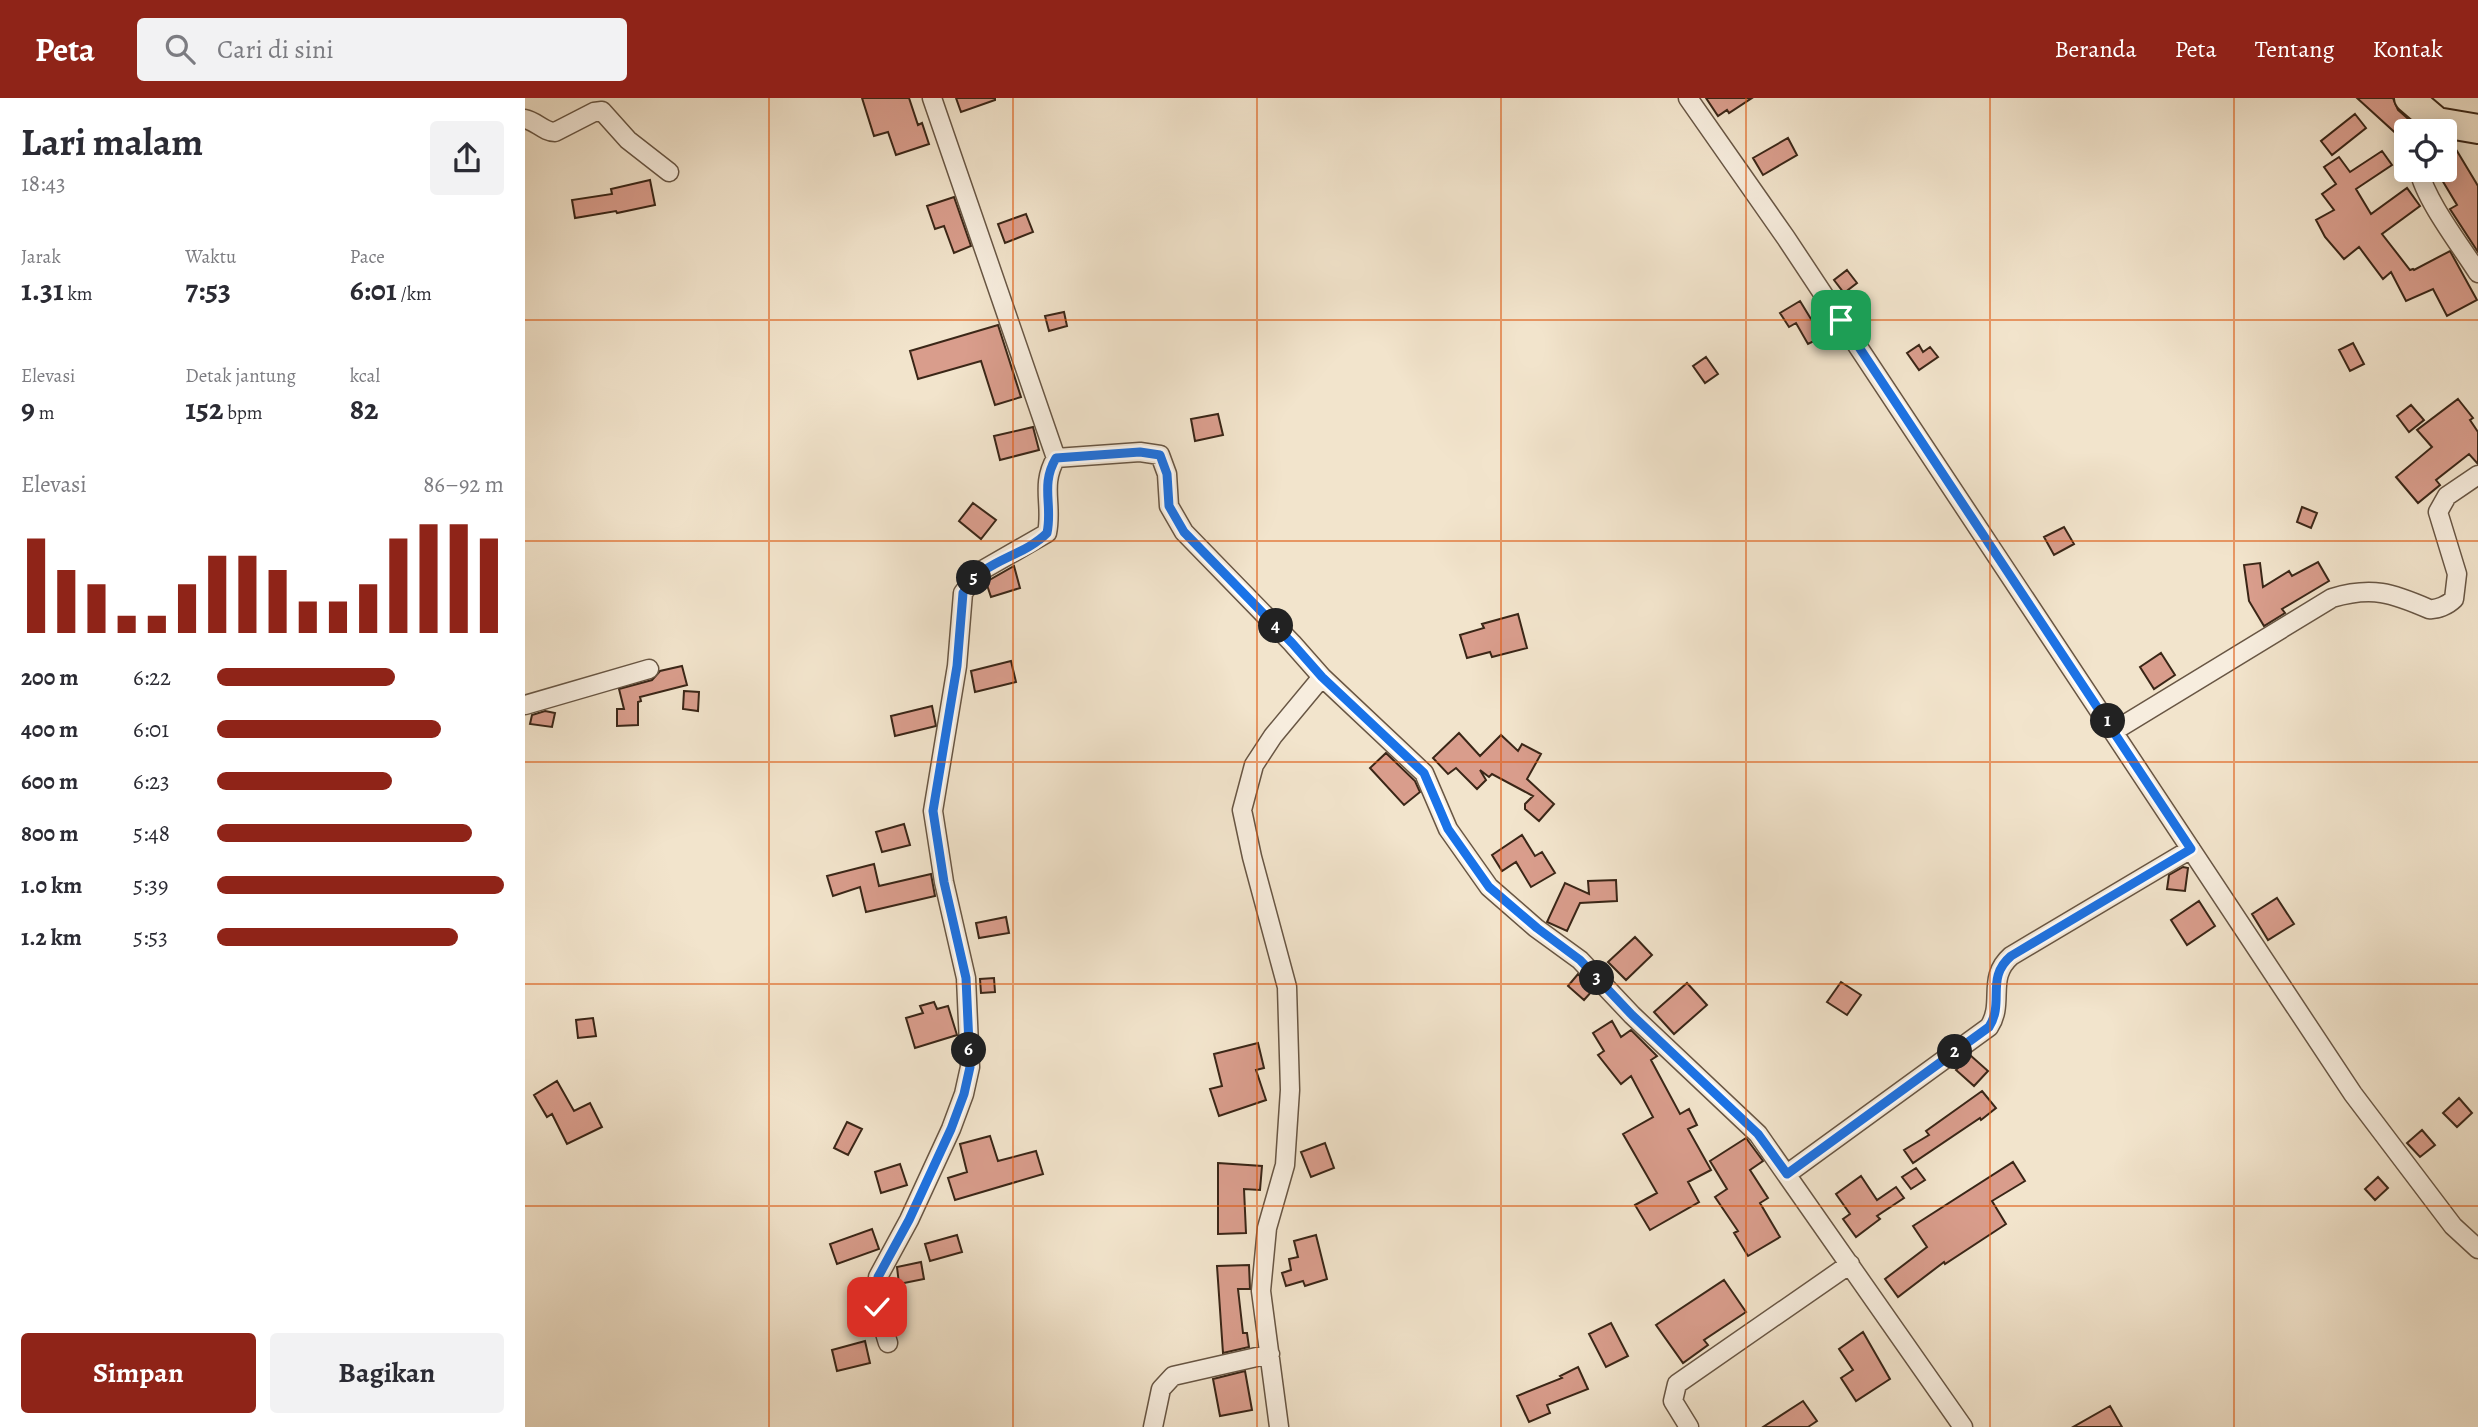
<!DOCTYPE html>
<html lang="id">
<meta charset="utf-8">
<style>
:root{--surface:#fff;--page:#f2f2f3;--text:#2b2b33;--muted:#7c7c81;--accent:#8f2418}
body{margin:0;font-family:Alegreya,serif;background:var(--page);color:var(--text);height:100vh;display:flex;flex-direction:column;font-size:26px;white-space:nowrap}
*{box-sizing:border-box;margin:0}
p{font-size:23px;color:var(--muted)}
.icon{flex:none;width:38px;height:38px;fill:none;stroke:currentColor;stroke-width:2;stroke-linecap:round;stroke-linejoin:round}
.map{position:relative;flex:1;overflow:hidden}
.side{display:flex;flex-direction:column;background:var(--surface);width:525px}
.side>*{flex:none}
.fabs{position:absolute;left:1869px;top:21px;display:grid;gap:14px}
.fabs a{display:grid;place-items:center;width:63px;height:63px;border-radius:7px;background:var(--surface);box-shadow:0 4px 18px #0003;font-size:35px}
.pin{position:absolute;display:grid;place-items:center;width:60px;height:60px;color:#fff;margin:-30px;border-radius:14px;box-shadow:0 4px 10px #0006}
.km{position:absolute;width:35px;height:35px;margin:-18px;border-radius:50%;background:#222;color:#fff;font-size:19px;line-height:35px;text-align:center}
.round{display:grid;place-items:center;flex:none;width:74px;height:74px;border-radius:7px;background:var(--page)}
.head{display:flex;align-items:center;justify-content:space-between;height:119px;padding:0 21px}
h1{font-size:38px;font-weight:600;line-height:52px}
.figures{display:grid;grid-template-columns:repeat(3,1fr);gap:10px;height:119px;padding:7px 21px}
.figures div{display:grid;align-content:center}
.figures b{font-size:30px;font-weight:600}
.figures small{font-size:19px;font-weight:400}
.figures p{font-size:19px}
.chart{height:196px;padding:14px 21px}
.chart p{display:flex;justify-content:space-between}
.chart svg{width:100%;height:126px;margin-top:7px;stroke:var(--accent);stroke-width:6}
.cta{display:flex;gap:14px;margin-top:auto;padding:14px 21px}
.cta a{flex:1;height:80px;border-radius:7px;background:var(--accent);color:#fff;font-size:28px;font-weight:600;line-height:80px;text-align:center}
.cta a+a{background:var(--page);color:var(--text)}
ul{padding:0 21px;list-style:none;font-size:23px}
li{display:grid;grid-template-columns:112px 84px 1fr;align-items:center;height:52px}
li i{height:18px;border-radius:9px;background:var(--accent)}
header{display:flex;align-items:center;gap:42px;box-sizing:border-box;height:98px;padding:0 35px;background:var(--accent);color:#fff}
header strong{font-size:33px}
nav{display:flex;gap:38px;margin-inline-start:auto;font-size:24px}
.search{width:490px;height:63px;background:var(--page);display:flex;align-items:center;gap:18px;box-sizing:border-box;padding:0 24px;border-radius:7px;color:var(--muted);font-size:26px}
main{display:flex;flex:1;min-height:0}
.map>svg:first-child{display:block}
</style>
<header>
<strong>Peta</strong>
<div class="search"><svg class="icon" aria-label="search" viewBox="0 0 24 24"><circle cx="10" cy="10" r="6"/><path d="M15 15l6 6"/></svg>Cari di sini</div>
<nav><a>Beranda</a><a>Peta</a><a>Tentang</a><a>Kontak</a></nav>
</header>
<main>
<section class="side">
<div class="head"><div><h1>Lari malam</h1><p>18:43</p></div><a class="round"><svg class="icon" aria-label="share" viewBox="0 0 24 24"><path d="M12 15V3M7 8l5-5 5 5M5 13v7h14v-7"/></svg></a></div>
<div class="figures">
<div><p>Jarak</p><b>1.31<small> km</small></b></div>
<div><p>Waktu</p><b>7:53</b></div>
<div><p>Pace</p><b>6:01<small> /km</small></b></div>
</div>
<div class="figures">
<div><p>Elevasi</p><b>9<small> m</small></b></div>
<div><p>Detak jantung</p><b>152<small> bpm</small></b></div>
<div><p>kcal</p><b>82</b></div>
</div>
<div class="chart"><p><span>Elevasi</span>86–92 m</p>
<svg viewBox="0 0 160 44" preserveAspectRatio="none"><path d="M5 44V11M15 44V22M25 44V27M35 44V38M45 44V38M55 44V27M65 44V17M75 44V17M85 44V22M95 44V33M105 44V33M115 44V27M125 44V11M135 44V6M145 44V6M155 44V11"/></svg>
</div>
<ul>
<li><b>200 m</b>6:22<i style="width:62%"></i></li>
<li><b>400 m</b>6:01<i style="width:78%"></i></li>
<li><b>600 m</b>6:23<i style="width:61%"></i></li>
<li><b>800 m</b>5:48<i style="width:89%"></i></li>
<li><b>1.0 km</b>5:39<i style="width:100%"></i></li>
<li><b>1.2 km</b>5:53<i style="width:84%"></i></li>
</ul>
<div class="cta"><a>Simpan</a><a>Bagikan</a></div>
</section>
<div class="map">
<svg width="1953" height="1329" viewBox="0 0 1953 1329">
<rect width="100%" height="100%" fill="#f2e4cc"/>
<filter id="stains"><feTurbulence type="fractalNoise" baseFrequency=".00286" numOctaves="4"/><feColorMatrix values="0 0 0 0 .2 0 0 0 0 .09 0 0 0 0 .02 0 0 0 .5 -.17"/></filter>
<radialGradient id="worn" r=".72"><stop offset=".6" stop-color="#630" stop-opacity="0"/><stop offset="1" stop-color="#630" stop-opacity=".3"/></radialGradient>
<path fill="#d99d8c" stroke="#3a2617" stroke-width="2" d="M337,0H384L393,27L397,25L404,46L371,57L363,34L349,38Z
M431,0H470V2L436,14Z
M1181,0H1227L1204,15L1202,12L1193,18Z
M1832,0H1868L1873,12L1889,26L1876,40Z
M1830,16L1841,30L1807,57L1796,43Z
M1263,40L1272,57L1238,77L1228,60Z
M1857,53L1867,67L1831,91L1846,116L1882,90L1895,108L1857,136L1885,172L1888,171L1889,172L1925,153L1952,202L1922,218L1908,191L1881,203L1866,174L1858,181L1834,149L1819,161L1800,139L1791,122L1809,112L1797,96L1811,86L1799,69L1814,59L1825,74Z
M1932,53L1953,88V154L1925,111L1932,107L1911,72H1920V61Z
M125,82L130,107L92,115L91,113L50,120L47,102L87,96L86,91Z
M429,99L446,148L429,155L419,128L410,131L402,108Z
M501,116L508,134L480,145L473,126Z
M1322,172L1332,185L1319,195L1309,182Z
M1275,203L1297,239L1283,246L1271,225L1264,229L1255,215Z
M539,214L542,228L524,233L520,218Z
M473,227L496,299L470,307L456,263L393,281L385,253Z
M1828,245L1839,266L1825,273L1814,252Z
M1394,247L1398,254L1405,249L1413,259L1394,272L1382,255Z
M1181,259L1193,276L1180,285L1168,268Z
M1933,301L1948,320L1945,322L1953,334V366L1944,356L1911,382L1915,387L1893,405L1871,379L1907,349L1892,332Z
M1886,307L1899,322L1884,334L1872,318Z
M693,316L698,337L670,343L666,321Z
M508,329L514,352L475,362L469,338Z
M448,405L471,422L456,441L434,423Z
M1777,409L1792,415L1786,430L1772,424Z
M1539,429L1549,446L1529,457L1519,439Z
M1793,464L1804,483L1757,511L1760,515L1739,528L1724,503L1719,467L1735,465L1738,489L1764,473L1767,478Z
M489,468L495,490L466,499L461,484Z
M993,516L1002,550L967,559L965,554L942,560L935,537L959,530L957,526Z
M1636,555L1650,577L1629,591L1615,569Z
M486,563L491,584L450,594L446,573Z
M157,568L162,587L115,599L116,603L113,604V627L92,628V611H99L94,591L127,582L135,573Z
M159,593L174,594L173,613L158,611Z
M407,608L411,628L370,638L366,618Z
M20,613L30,615L27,629L5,626L7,617Z
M934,635L955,658L976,637L993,653L997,646L1016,656L1002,681L1029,706L1014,723L1000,711V706L1008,698L967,676L964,679L955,672L961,682L952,691L931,670L923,676L908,660Z
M861,655L890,683L895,694L879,707L845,670Z
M379,726L385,747L357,754L351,734Z
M997,737L1010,758L1017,754L1030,775L1006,789L991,764L977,773L967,757Z
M349,766L354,788L406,776L410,798L341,814L335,789L308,798L302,778Z
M1658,769L1663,770L1660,793L1642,791L1644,777Z
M1091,782L1092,803L1055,805L1042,833L1022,824L1040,785L1064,796L1063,783Z
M1752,800L1769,826L1743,842L1727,816Z
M1674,803L1690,828L1662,847L1646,822Z
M481,819L484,835L454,840L451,825Z
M1110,839L1127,857L1101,882L1083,864Z
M1053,876L1068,892L1059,902L1043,888Z
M469,880L470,894L456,895L455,881Z
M1316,884L1336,897L1322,917L1302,904Z
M1162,885L1182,907L1149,936L1129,914Z
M409,904L412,911L423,908L432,937L390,950L381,920L398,915L395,908Z
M68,920L71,938L53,940L51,922Z
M1087,923L1096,939L1106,932L1132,958L1126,962L1155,1016L1164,1011L1172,1027L1163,1031L1186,1072L1163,1084L1174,1104L1125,1132L1110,1107L1132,1095L1098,1036L1128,1019L1106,978L1096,986L1073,957L1079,953L1068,935Z
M733,945L739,970L731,972L741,1002L694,1018L685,991L697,988L689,956Z
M1445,957L1463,973L1449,988L1431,972Z
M32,983L49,1013L65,1005L77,1029L42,1046L27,1016L22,1019L9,997Z
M1457,993L1471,1010L1456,1022L1455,1020L1388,1065L1379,1052L1404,1037L1401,1033Z
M1934,1000L1947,1015L1932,1029L1918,1015Z
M322,1024L337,1031L323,1057L309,1050Z
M1897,1032L1910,1047L1895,1059L1882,1045Z
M465,1038L473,1063L511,1053L518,1076L430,1102L423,1080L442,1074L435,1046Z
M1221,1040L1238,1063L1225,1072L1243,1100L1235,1105L1255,1139L1223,1158L1209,1135L1213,1133L1190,1099L1202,1091L1185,1063Z
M800,1045L809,1070L786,1079L776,1054Z
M1488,1064L1500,1083L1467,1103L1481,1126L1420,1166L1419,1164L1373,1199L1360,1181L1402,1149L1388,1128Z
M693,1065L737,1068L735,1092L719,1091L721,1135L693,1136Z
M375,1066L382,1087L356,1095L350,1074Z
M1391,1070L1400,1082L1386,1091L1377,1079Z
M1336,1078L1352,1102L1371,1089L1379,1100L1352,1118L1355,1121L1331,1139L1318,1121L1325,1116L1311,1096Z
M1853,1079L1863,1090L1850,1102L1840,1091Z
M347,1131L354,1151L312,1166L305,1146Z
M432,1137L437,1154L405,1163L400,1146Z
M791,1137L802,1181L780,1188L778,1183L761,1188L757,1175L766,1172L764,1161L773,1159L769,1143Z
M396,1164L399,1181L374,1186L372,1169Z
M724,1167L725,1191H713L718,1235H722L724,1249L698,1255L692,1168Z
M1199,1182L1221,1214L1179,1242L1183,1247L1158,1265L1131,1227Z
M1086,1225L1103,1258L1081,1269L1064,1236Z
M1338,1234L1365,1281L1331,1303L1316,1280L1328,1272L1314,1251Z
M340,1243L345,1265L312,1273L307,1252Z
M1053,1269L1063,1291L1022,1307L1025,1315L1004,1324L992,1298L1037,1280L1035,1278Z
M720,1273L727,1312L695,1318L688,1281Z
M1278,1303L1292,1323L1283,1329H1238Z
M1585,1308L1597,1329H1548Z"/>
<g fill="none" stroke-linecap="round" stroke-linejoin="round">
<g stroke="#685644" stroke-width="21">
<path id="minor" d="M407,0L531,360
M1163,0L1261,140L1828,996L1928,1128L1953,1151
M0,21C11,23 19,34 30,34L69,14L77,13L103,42L144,74
M1894,72C1900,102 1936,148 1953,175
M531,360L615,354L635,357L642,376L644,408L659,434L767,545L797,579L748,638L729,667L717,712L727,759L762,889L765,992L760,1067L742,1130L736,1193L754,1329
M797,579L899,675L923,731L964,789L1011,830L1055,862L1107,917L1233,1036L1438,1329
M0,607L124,571
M1589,633L1807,500C1847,488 1867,495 1904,511C1912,512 1923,507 1929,501L1932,476L1913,414L1922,398L1953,377
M1262,1076L1464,929C1480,905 1461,880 1486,858L1666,751
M363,1245L352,1209L353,1179L384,1122L426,1031L439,996L445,969L441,880L419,784L408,713L432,568L438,495L454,474L522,435C528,407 515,387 531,360
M628,1329L636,1291L648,1278L745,1256
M1164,1329L1148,1303L1152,1286L1325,1166"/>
</g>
<g stroke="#3a2617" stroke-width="32">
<path id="trunk" d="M1884,0L1912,24L1953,31"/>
</g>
<use href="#minor" stroke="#f7edde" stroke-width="18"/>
<use href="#trunk" stroke="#f2e4cc" stroke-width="28"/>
</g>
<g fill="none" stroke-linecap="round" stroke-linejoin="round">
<g stroke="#fff" stroke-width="14">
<path id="route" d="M352,1209L353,1179L384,1122L426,1031L439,996L445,969L441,880L419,784L408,713L432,568L438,495C456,462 497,460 522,435C528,407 515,387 531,360L615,354L635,357L642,376L644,408L659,434L767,545L797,579L899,675L923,731L964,789L1012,830L1055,862L1107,917L1233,1036L1262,1076L1464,929C1480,904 1460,880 1486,858L1666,751L1316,222"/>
</g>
<use href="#route" stroke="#1a73e8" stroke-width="9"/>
</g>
<path fill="none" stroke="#df560d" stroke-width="2" stroke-opacity="0.55" d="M244,0V1329M488,0V1329M732,0V1329M976,0V1329M1221,0V1329M1465,0V1329M1709,0V1329M0,222H1953M0,443H1953M0,664H1953M0,886H1953M0,1108H1953"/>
<rect width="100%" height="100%" filter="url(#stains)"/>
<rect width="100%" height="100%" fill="url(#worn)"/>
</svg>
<div class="fabs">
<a><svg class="icon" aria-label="locate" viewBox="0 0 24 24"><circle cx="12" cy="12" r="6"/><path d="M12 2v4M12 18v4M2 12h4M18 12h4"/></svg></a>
</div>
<div class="pin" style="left:1316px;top:222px;background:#1e9e55"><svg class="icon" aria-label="arrive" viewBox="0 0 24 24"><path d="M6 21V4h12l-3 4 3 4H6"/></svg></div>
<div class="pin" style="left:352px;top:1209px;background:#d93025"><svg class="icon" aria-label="check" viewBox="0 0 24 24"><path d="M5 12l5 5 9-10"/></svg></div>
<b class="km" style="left:1583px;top:623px">1</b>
<b class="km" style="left:1430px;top:954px">2</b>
<b class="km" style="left:1072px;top:880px">3</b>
<b class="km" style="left:751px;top:528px">4</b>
<b class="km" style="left:449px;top:480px">5</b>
<b class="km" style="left:444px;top:952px">6</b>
</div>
</main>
